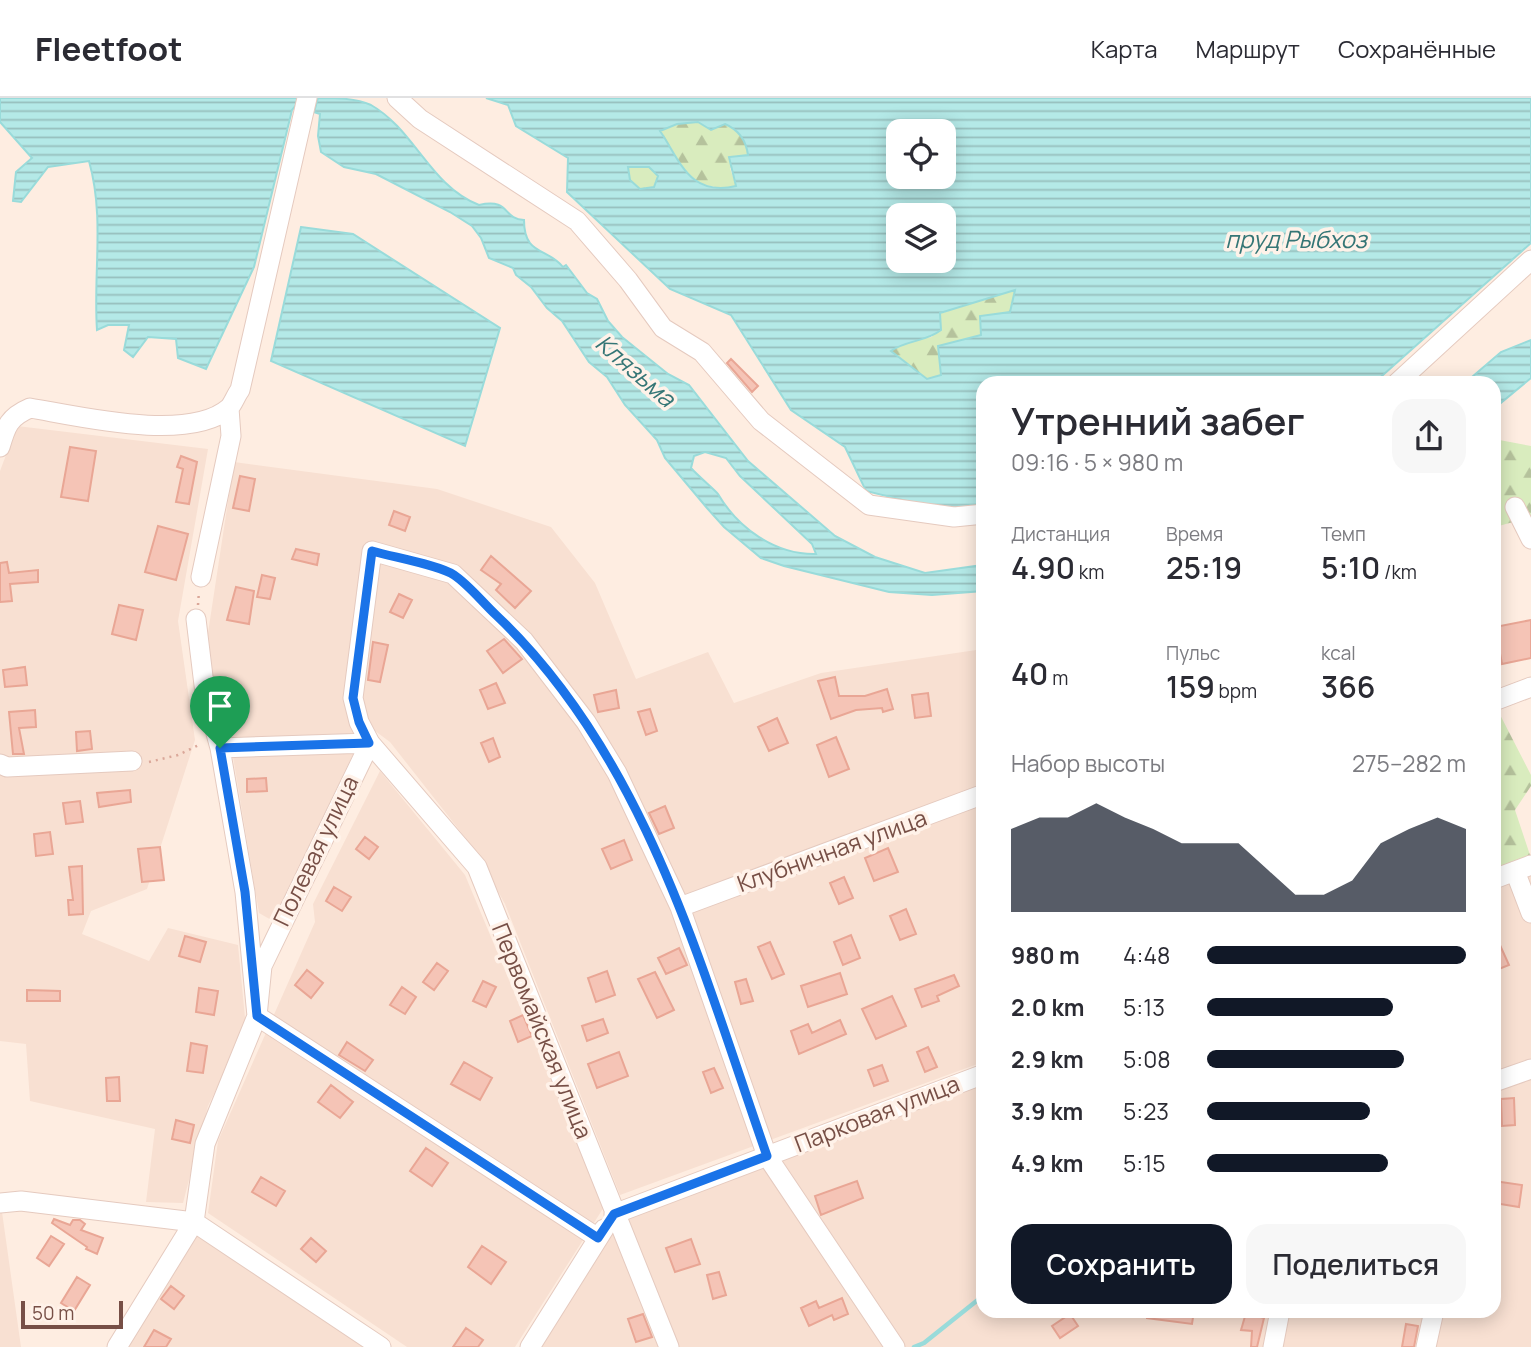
<!DOCTYPE html>
<html lang="ru">
<meta charset="utf-8">
<style>
:root{--surface:#fff;--page:#f7f7f7;--text:#2b2b33;--muted:#7c7c81;--line:#e1e1e2;--accent:#111827}
body{margin:0;font-family:Manrope,sans-serif;background:var(--page);color:var(--text);height:100vh;display:flex;flex-direction:column;font-size:26px;white-space:nowrap}
*{box-sizing:border-box;margin:0}
p{font-size:23px;color:var(--muted)}
.icon{flex:none;width:38px;height:38px;fill:none;stroke:currentColor;stroke-width:2;stroke-linecap:round;stroke-linejoin:round}
.map{position:relative;flex:1;overflow:hidden}
.panel{position:absolute;left:976px;top:278px;width:525px;height:942px;display:flex;flex-direction:column;background:var(--surface);border-radius:21px;box-shadow:0 4px 18px #0003}
.panel>*{flex:none}
.fabs{position:absolute;left:886px;top:21px;display:grid;gap:14px}
.fabs a{display:grid;place-items:center;width:70px;height:70px;border-radius:14px;background:var(--surface);box-shadow:0 4px 18px #0003;font-size:35px}
.scale{position:absolute;left:21px;bottom:18px;width:102px;box-sizing:border-box;padding-left:7px;border:4px solid #774f46;border-top:0;font-size:19px;line-height:24px;white-space:nowrap;color:#774f46;-webkit-text-stroke:5px #fff2e9;paint-order:stroke}
.pin{position:absolute;display:grid;place-items:center;width:60px;height:60px;color:#fff;margin:-72px -30px;border-radius:50% 50% 50% 0;rotate:-45deg;box-shadow:0 0 7px #0007}
.pin .icon{rotate:45deg}
.round{display:grid;place-items:center;flex:none;width:74px;height:74px;border-radius:21px;background:var(--page)}
.summary{display:flex;align-items:center;justify-content:space-between;height:119px;padding:0 35px}
h1{font-size:38px;font-weight:600;line-height:52px}
.metrics{display:grid;grid-template-columns:repeat(3,1fr);gap:10px;height:119px;padding:7px 35px}
.metrics div{display:grid;align-content:center}
.metrics b{font-size:30px;font-weight:600}
.metrics small{font-size:19px;font-weight:400}
.metrics p{font-size:19px}
.chart{height:196px;padding:14px 35px}
.chart p{display:flex;justify-content:space-between}
.chart svg{width:100%;height:126px;margin-top:7px;fill:var(--accent);opacity:.7}
.cta{display:flex;gap:14px;margin-top:auto;padding:14px 35px}
.cta a{flex:1;height:80px;border-radius:21px;background:var(--accent);color:#fff;font-size:28px;font-weight:600;line-height:80px;text-align:center}
.cta a+a{background:var(--page);color:var(--text)}
ul{padding:0 35px;list-style:none;font-size:23px}
li{display:grid;grid-template-columns:112px 84px 1fr;align-items:center;height:52px}
li i{height:18px;border-radius:9px;background:var(--accent)}
header{display:flex;align-items:center;gap:42px;box-sizing:border-box;height:98px;padding:0 35px;background:var(--surface);border-bottom:2px solid var(--line)}
header strong{font-size:33px}
nav{display:flex;gap:38px;margin-inline-start:auto;font-size:24px}
.map>svg:first-child{display:block}
</style>
<header>
<strong>Fleetfoot</strong>
<nav><a>Карта</a><a>Маршрут</a><a>Сохранённые</a></nav>
</header>
<div class="map">
<svg width="1531" height="1249" viewBox="0 0 1531 1249">
<defs>
<pattern id="forest-firs" width="22" height="20" patternUnits="userSpaceOnUse" patternTransform="scale(1.75)"><rect width="22" height="20" fill="#d9ecbe"/><path d="M5 1l3.5 6h-7zM16 11l3.5 6h-7z" fill="#b5c29c"/></pattern>
<pattern id="water-rules" width="6" height="5" patternUnits="userSpaceOnUse" patternTransform="scale(1.75)"><rect width="6" height="5" fill="#b4e9e7"/><path d="M0 2.5h6" fill="none" stroke="#97bfbd"/></pattern>
</defs>
<rect width="100%" height="100%" fill="#feede1"/>
<path fill="#f8e0d2" d="M17,328L208,351L178,523L195,642L147,791L91,813L82,836L149,863L168,830L238,847L246,930L208,1008L183,1105L146,1104L155,1031L30,1003L26,946L0,943V373Z
M234,364L437,391L551,429L595,485L636,581L708,554L734,605L821,575L983,551V964L620,1097L505,806L475,752L390,644L367,627L273,823L259,815L232,653L209,574L208,535Z
M380,673L465,777L604,1109L515,1249H407L208,1115L218,1043L315,824L313,806Z
M1531,767V1249H530L614,1116L983,976L984,1213H1494L1495,781Z
M0,1114H2L21,1249H0Z
M194,1124L381,1249H117Z"/>
<path fill="url(#forest-firs)" d="M698,24L711,32L725,26C740,32 744,41 749,57L730,70L736,88C711,93 687,84 674,62C668,51 669,46 659,33L677,26Z
M627,69H649L658,78L654,89L640,91L629,82Z
M1015,191L1010,214L981,237L942,277L927,281L890,253L904,244L932,239L939,216Z
M1494,341L1531,348V419L1495,429Z
M1494,605L1531,677V688L1515,712L1531,760L1494,774Z"/>
<path fill="url(#water-rules)" stroke="#99dbda" stroke-width="2" fill-rule="evenodd" d="M0,0H302L292,12L254,169L206,271L178,260L176,241L148,239L133,259L124,252L129,227H108L97,232C93,175 105,120 89,63L48,69L21,104L13,103L16,74L32,60L0,24Z
M318,0C336,0 355,0 371,7C415,32 430,88 479,107C511,100 502,121 524,122C524,158 547,149 563,169L566,167L587,195L597,201L608,223L622,239L668,276L689,287L748,363L835,438L875,459L925,475L983,467V493L932,497L889,494L784,468L761,460L724,429L707,410L665,360L657,342L625,307L607,279L589,264L562,223L547,210L531,189L516,177L513,170L489,160L481,140L472,128L450,114L376,76L344,69L321,54L318,38L320,16L314,14ZM705,354L726,360L740,378L812,446L816,456C775,457 738,430 718,396C716,393 697,377 691,370L694,358Z
M486,0H1531V145L1374,285H984L983,406L939,411L866,393L845,349L791,312L731,217L670,191L567,94L568,60L516,28L508,7ZM698,24L711,32L725,26C739,32 746,42 748,57L729,59L736,88C689,99 680,62 660,33L677,26ZM898,33H943V79H898ZM628,69H649L658,78L654,89L640,91L630,82ZM898,117H943V163H898ZM1015,192L1010,214L980,218L981,237L938,248L941,277L927,281L891,253C906,242 926,244 941,232L940,215Z
M301,129L353,136L500,230L465,348L271,263Z
M1531,242V280L1496,309L1495,325L1494,285H1465L1501,254Z"/>
<g fill="none" stroke-linecap="round" stroke-linejoin="round">
<path stroke="#99dbda" stroke-width="4.5" d="M914,1249L924,1245L984,1197"/>
</g>
<path fill="#f5c4b6" stroke="#e9a695" stroke-width="2" d="M731,261L758,288L752,294L727,265Z
M70,349L96,353L88,403L61,399Z
M181,358L197,364L189,406L176,404L183,371L177,369Z
M240,378L255,381L249,413L233,410Z
M394,413L410,419L405,433L389,427Z
M158,428L188,436L176,482L145,474Z
M296,451L319,456L317,467L292,461Z
M491,458L531,493L515,510L496,492L501,486L481,472Z
M7,464L9,475L38,472V484L10,486L12,503L0,504V465Z
M262,477L275,480L270,501L257,499Z
M236,489L254,493L249,526L227,522Z
M399,496L412,502L403,520L390,514Z
M119,507L143,512L136,542L112,536Z
M1531,522V560L1502,566L1495,529Z
M504,541L522,561L503,575L487,553Z
M373,544L388,547L380,584L368,582Z
M25,569L27,587L5,589L3,572Z
M835,579L839,598H865L887,591L893,611L883,614L882,610L856,612L831,621L818,583Z
M496,585L505,605L488,611L480,592Z
M616,592L619,610L598,614L594,597Z
M928,595L931,618L915,620L912,597Z
M650,611L657,633L646,637L638,614Z
M35,612L36,629L19,630L24,656H13L9,614Z
M777,620L788,645L769,653L758,629Z
M90,633L92,651L77,653L76,634Z
M836,639L849,671L829,679L817,647Z
M493,640L500,659L489,664L481,645Z
M266,680L267,693L247,694V681Z
M130,692L131,704L99,709L97,695Z
M80,703L83,724L66,726L63,705Z
M665,708L674,730L659,736L649,715Z
M50,734L53,756L36,758L34,736Z
M365,739L378,749L369,761L356,751Z
M624,742L632,762L611,771L602,751Z
M160,749L164,782L142,784L138,751Z
M888,750L898,774L874,783L865,760Z
M82,768L83,816L69,817L68,802H73L69,769Z
M844,779L853,800L839,806L830,785Z
M334,789L351,799L342,813L326,803Z
M906,811L916,836L900,842L890,818Z
M1494,834L1509,867L1494,873Z
M851,837L860,860L843,867L834,844Z
M185,838L206,844L200,864L179,858Z
M770,844L784,876L772,881L758,849Z
M679,850L687,867L666,876L658,860Z
M437,865L448,873L434,892L423,884Z
M307,872L323,885L311,900L295,887Z
M607,873L615,897L596,904L588,880Z
M655,874L674,912L657,920L638,881Z
M840,875L847,896L808,909L801,888Z
M954,877L959,888L937,898L939,903L922,909L915,891Z
M746,881L753,903L741,906L735,884Z
M483,883L496,889L486,909L473,903Z
M402,889L416,899L405,916L390,907Z
M199,890L218,893L214,917L196,914Z
M27,892L60,893V903H27Z
M892,898L906,928L876,941L862,911Z
M523,917L532,938L518,944L510,923Z
M603,921L608,935L587,943L582,928Z
M840,922L846,936L799,956L791,933L808,926L812,935Z
M347,944L373,962L365,973L339,957Z
M191,945L207,948L203,975L187,973Z
M928,949L937,969L925,974L917,954Z
M619,954L628,978L597,990L588,966Z
M464,964L492,980L480,1002L451,986Z
M882,967L888,983L874,988L868,972Z
M714,970L723,990L711,995L703,974Z
M119,979L120,1003H107L106,980Z
M331,987L353,1004L340,1020L318,1004Z
M1514,1000L1515,1027L1502,1028L1501,1001Z
M176,1022L194,1027L190,1045L172,1041Z
M426,1050L448,1065L432,1088L410,1073Z
M261,1079L285,1093L276,1108L252,1094Z
M857,1083L863,1100L821,1117L815,1098Z
M1494,1083L1522,1087L1519,1109L1494,1105Z
M54,1121L70,1127L73,1122H80L85,1126L81,1132L103,1140L97,1156L86,1151L87,1149L52,1125Z
M51,1138L64,1146L49,1168L37,1160Z
M311,1140L326,1153L316,1164L301,1151Z
M691,1141L700,1166L675,1174L666,1150Z
M482,1148L506,1164L491,1186L468,1169Z
M719,1174L726,1197L713,1201L707,1177Z
M77,1179L90,1187L74,1213L61,1205Z
M171,1188L184,1198L174,1211L161,1201Z
M842,1200L848,1216L834,1222L832,1217L809,1228L801,1210L816,1203L819,1210Z
M1147,1213H1194L1192,1226L1147,1220Z
M1246,1215L1264,1220L1257,1249H1251L1252,1233L1241,1232Z
M643,1216L652,1239L636,1244L628,1221Z
M1070,1216L1078,1228L1060,1240L1052,1228Z
M1406,1226L1418,1228L1414,1249H1402Z
M466,1230L483,1242L478,1249H453Z
M154,1232L171,1241L166,1249H144Z"/>
<g fill="none" stroke-linecap="round" stroke-linejoin="round">
<g stroke="#e5cabf" stroke-width="21">
<path id="minor" d="M397,0L420,21L577,123L628,182L663,230L702,254L761,323L869,407L954,419L984,416
M1397,285L1531,162
M0,349C6,328 9,319 30,310C78,318 189,345 229,310C233,306 236,297 240,292L307,0
M1515,409L1531,441
M201,479L231,338L229,310
M196,521L205,595L220,650L370,645L359,624L353,600L372,453L453,476L524,543L586,624L617,675L680,809L767,1058L895,1249
M1494,603L1531,589
M220,650L245,794L257,918L598,1140
M0,666L7,669L132,663
M1515,773L1531,815
M1494,781L1531,767
M680,809L984,696
M1494,984L1531,971
M0,1105L21,1103L194,1124L381,1249
M614,1116L984,976
M117,1249L194,1124L205,1046L257,918L262,868L370,645L477,769L669,1249
M530,1249L604,1131
M1273,1249L1280,1213
M1426,1249L1434,1213"/>
</g>
<path stroke="#daa799" stroke-width="2.5" stroke-dasharray="2 5" stroke-linecap="butt" d="M198,507L199,493
M149,664L178,657L201,646"/>
<use href="#minor" stroke="#fff" stroke-width="19"/>
</g>
<g fill="none" stroke-linecap="round" stroke-linejoin="round">
<g stroke="#fff" stroke-width="14">
<path id="route" d="M372,453C392,459 439,467 454,477C469,487 483,505 496,517C646,659 701,869 767,1058L614,1116L598,1140L257,918L245,794L220,650L369,645L359,624L353,600Z"/>
</g>
<use href="#route" stroke="#1a73e8" stroke-width="9"/>
</g>
<g text-anchor="middle" stroke-width="7" stroke-linejoin="round" paint-order="stroke">
<g font-size="23" fill="#774f46" stroke="#fff2e9">
<text transform="translate(316 753) rotate(-64)" y="8">Полевая улица</text>
<text transform="translate(832 753) rotate(-20)" y="8">Клубничная улица</text>
<text transform="translate(542 933) rotate(68)" y="8">Первомайская улица</text>
<text transform="translate(877 1016) rotate(-21)" y="8">Парковая улица</text>
</g>
<g font-size="24" font-style="italic" fill="#357676" stroke="#fff2e9">
<text x="1296" y="150">пруд Рыбхоз</text>
<text transform="translate(635 273) rotate(41)" y="8">Клязьма</text>
</g>
</g>
</svg>
<div class="fabs">
<a><svg class="icon" aria-label="locate" viewBox="0 0 24 24"><circle cx="12" cy="12" r="6"/><path d="M12 2v4M12 18v4M2 12h4M18 12h4"/></svg></a>
<a><svg class="icon" aria-label="layers" viewBox="0 0 24 24"><path d="M12 4l9 5-9 5-9-5zM3 14l9 5 9-5"/></svg></a>
</div>
<div class="scale">50 m</div>
<div class="pin" style="left:220px;top:650px;background:#1e9e55"><svg class="icon" aria-label="arrive" viewBox="0 0 24 24"><path d="M6 21V4h12l-3 4 3 4H6"/></svg></div>
<section class="panel">
<div class="summary"><div><h1>Утренний забег</h1><p>09:16 · 5 × 980 m</p></div><a class="round"><svg class="icon" aria-label="share" viewBox="0 0 24 24"><path d="M12 15V3M7 8l5-5 5 5M5 13v7h14v-7"/></svg></a></div>
<div class="metrics">
<div><p>Дистанция</p><b>4.90<small> km</small></b></div>
<div><p>Время</p><b>25:19</b></div>
<div><p>Темп</p><b>5:10<small> /km</small></b></div>
</div>
<div class="metrics">
<div><b>40<small> m</small></b></div>
<div><p>Пульс</p><b>159<small> bpm</small></b></div>
<div><p>kcal</p><b>366</b></div>
</div>
<div class="chart"><p><span>Набор высоты</span>275–282 m</p>
<svg viewBox="0 0 160 44" preserveAspectRatio="none"><path d="M0 44V15L10 11L20 11L30 6L40 11L50 15L60 20L70 20L80 20L90 29L100 38L110 38L120 33L130 20L140 15L150 11L160 15V44z"/></svg>
</div>
<ul>
<li><b>980 m</b>4:48<i style="width:100%"></i></li>
<li><b>2.0 km</b>5:13<i style="width:72%"></i></li>
<li><b>2.9 km</b>5:08<i style="width:76%"></i></li>
<li><b>3.9 km</b>5:23<i style="width:63%"></i></li>
<li><b>4.9 km</b>5:15<i style="width:70%"></i></li>
</ul>
<div class="cta"><a>Сохранить</a><a>Поделиться</a></div>
</section>
</div>
